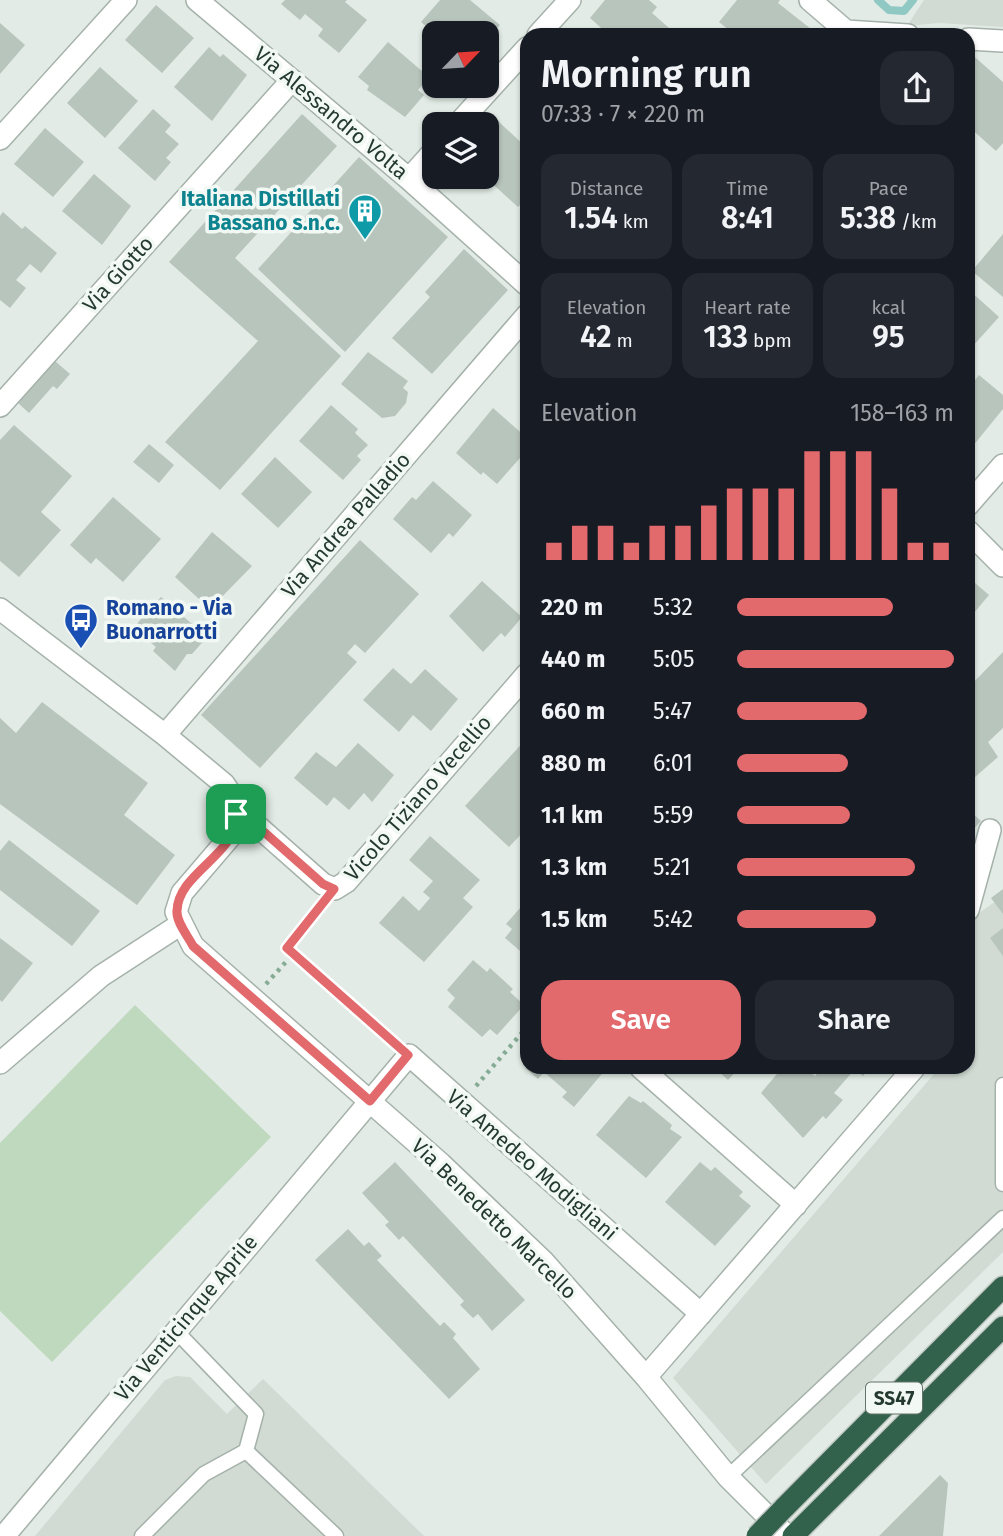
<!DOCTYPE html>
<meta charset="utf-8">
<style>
:root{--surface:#171b24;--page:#242831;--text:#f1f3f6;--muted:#9ea1a6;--accent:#e2696c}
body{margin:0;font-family:"Fira Sans",sans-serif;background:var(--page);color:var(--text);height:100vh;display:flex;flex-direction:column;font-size:26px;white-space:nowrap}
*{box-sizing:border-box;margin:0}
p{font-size:23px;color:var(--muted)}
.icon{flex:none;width:38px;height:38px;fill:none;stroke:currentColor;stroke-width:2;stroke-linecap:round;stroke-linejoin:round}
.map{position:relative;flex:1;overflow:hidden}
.sheet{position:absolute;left:520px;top:28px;width:455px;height:1046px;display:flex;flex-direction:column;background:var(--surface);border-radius:21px;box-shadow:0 2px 5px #0004}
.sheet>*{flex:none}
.needle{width:46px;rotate:65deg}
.fabs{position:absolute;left:422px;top:21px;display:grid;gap:14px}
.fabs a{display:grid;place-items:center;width:77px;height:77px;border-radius:14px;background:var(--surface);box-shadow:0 2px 5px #0004;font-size:35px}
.pin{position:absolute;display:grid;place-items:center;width:60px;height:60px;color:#fff;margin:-30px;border-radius:14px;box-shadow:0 4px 10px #0006}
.round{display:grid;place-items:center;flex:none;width:74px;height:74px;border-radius:21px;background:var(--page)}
.headline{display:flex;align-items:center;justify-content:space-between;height:119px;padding:0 21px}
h1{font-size:38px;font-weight:600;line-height:52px}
.stats{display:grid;grid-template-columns:repeat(3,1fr);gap:10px;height:119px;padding:7px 21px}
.stats div{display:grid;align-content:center;border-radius:18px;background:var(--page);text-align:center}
.stats b{font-size:30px;font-weight:600}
.stats small{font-size:19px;font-weight:400}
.stats p{font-size:19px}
.chart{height:196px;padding:14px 21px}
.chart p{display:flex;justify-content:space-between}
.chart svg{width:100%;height:126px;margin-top:7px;stroke:var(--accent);stroke-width:6}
.cta{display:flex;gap:14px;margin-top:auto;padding:14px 21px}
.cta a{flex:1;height:80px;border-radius:21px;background:var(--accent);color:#fff;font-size:28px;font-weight:600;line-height:80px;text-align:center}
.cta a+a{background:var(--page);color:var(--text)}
ul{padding:0 21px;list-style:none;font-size:23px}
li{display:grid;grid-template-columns:112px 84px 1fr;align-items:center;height:52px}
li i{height:18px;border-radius:9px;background:var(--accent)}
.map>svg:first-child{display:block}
</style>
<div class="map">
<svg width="1003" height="1536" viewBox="0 0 1003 1536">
<rect width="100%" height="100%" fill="#e2ebe5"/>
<path fill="#d1dad3" d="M924,0H1003V27L939,23L907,26Z
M1003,896V1252L766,1484L673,1378L934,1074L936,1068H968V942L975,916Z
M176,1376L190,1377L227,1414L263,1379L424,1536H35L165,1380Z"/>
<path fill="#bed9be" d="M135,1005L271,1137L52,1362L0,1311V1143Z"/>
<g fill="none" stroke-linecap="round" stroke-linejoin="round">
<path stroke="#90c9c3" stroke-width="8" d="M878,0L889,10L904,11L913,0"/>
</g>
<path fill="#b8c5bd" d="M285,0H347L345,2L367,20L339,53L318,36L323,29L305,14L300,20L281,4Z
M440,0H470L500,25L486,41V33H434L421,22Z
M605,0H649L657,7L652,13L677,35H609L590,18Z
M737,0H780L778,3L811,29L806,35H735L719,22Z
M156,5L194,38L162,73L125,40Z
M0,23L25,45L0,74Z
M388,42L429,77L418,90L424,95L405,117L367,90L369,86L358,77Z
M209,47L220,57L223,54L247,75L212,121L174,87Z
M968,51L1003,82V143L996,151L968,126Z
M100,67L138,101L105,138L67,103Z
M153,109L171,125L165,132L179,144L166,158L171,162L155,181L118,148Z
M302,114L337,146L235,258L341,356L220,490L165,442L258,341L169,262Z
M498,121L527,148V198L518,207L486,178V134Z
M45,128L84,162L53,197L14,164Z
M359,157L448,237L345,352L258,269Z
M94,174L131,206L102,245L62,211Z
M3,212L22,229L25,226L57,253L41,273L30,264L16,280L26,288L10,308L0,300V216Z
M1003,234V297L972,271Z
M464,249L508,290L432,374L392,338L430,297L425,292Z
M968,289L999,317L972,347L968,343Z
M368,352L408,381L403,388L408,392L406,403L395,416L382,418L341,384Z
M55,361L70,374L57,389L53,386L29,413L18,403Z
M979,375L1003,395V409L968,452V389Z
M331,405L358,429L355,433L368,445L357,456L361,460L343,480L299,441Z
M493,408L527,438V450L497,484L483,472L481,475L456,453Z
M14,425L72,476L41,512L61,530L19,577L0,561V440Z
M149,444L174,465L159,483L133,462Z
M275,457L312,492L278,528L241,494Z
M433,481L472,515L453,537L449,533L431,553L393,519L412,497L416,500Z
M113,497L161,539L123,582L96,558L91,564L70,545Z
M212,532L252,566L210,609L175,577Z
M360,540L419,594L365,653L355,644L347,653L357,662L260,768L201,715Z
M968,577L989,595L968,620Z
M482,581L522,617L505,637L501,633L483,652L449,616Z
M161,597L207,637L192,654H187L175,671L153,651L156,647L133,628Z
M1003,652V728L988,742L998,757L975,777L968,769V688Z
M393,668L411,684L425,669L458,699L431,731L413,715L399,732L363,700Z
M42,702L148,783L124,815L175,855L137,905L0,804V718L16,733Z
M527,738V828L509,847L465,806Z
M358,743L394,775L372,802L364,793L349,810L334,797L327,806L294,778L316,752L336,767Z
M969,810L981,821L970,833L968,831Z
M430,836L480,880L463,898L473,907L424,962L379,923L403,896L419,911L430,898L423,892L433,881L409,860Z
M9,840L100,911L72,946L0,890V851Z
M1003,889V914L991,898Z
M527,900V957L505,938L512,929L506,924Z
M1003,928V956L990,938Z
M0,938L33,963L2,1002L0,1000Z
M473,960L487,972L490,968L513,989L510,992L524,1005L497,1035L490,1029L482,1037L448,1007L455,998L447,990Z
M525,1068H605L606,1069L574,1107L562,1097L567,1092L544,1072L538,1079Z
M715,1068H739L728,1080Z
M782,1068H805L815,1076L822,1068H870L863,1076L855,1069L834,1093L843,1100L826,1119L823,1116L803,1138L761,1093Z
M629,1096L641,1103L643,1101L672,1125L670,1129L682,1137L646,1178L596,1135Z
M395,1162L525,1300L492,1331L478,1314L473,1318L460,1305L464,1301L403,1236L399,1240L385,1225L389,1222L362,1193Z
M700,1162L711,1171L715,1167L743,1192L739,1196L751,1206L715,1246L665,1202Z
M348,1229L364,1246L369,1242L382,1256L377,1260L440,1326L444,1322L456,1334L453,1338L480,1369L449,1399L315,1260Z
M940,1475L948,1483L943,1536H879Z"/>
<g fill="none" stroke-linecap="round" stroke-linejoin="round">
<g stroke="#a5b2aa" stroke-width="17">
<path id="lane" d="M1003,1085V1184
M175,1330L256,1414L246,1451
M728,1477L1003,1218
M142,1536L204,1474L246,1451L336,1536"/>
</g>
<g stroke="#a5b2aa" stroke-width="24">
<path id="street" d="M197,0L409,179L527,285
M810,0L846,31
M846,31L908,35
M538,35L570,0
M968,39L1003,41
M458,124L527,48
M0,139L126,0
M409,179L434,151
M0,406L292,80
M968,505L1003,465
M968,531L1003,566
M0,609L165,735L224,784L232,796L236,814L235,831L182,893L176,912L193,946L441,1164L543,1261L646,1377L728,1477L787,1536
M165,735L527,315
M236,814L255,824L323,884L335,889L346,882L527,674
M968,910L990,830
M0,1063L101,976L181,924
M641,1068L796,1205
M646,1377L914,1068
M4,1536L409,1055L701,1314"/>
</g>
<g stroke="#c2c8c4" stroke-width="24">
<path id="highway" d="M784,1508L1003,1287
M793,1536L1003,1327"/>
</g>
<path stroke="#86ab95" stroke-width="4.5" stroke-dasharray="3.5 5" stroke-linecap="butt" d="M321,906L287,948L392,1040
M266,984L294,953
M476,1086L527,1027"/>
<use href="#lane" stroke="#fff" stroke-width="14"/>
<use href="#street" stroke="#fff" stroke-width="21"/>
<use href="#highway" stroke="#33624c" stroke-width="21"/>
<g stroke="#c2c8c4" stroke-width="24" stroke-linecap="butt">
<path id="highway-bridge" d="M757,1536L784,1508"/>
</g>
<use href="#highway-bridge" stroke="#33624c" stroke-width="21"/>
</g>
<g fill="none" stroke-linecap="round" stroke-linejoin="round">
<g stroke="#fff" stroke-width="14">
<path id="route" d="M236,814L255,824L323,884L334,889L287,948L408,1055L370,1101L193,946C188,936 176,922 177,911C178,872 239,854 236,814Z"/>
</g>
<use href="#route" stroke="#e2696c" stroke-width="9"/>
</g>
<defs>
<g id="building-pin" transform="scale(1.75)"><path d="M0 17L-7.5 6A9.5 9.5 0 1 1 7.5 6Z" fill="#0f9aa8" stroke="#f2f8f4"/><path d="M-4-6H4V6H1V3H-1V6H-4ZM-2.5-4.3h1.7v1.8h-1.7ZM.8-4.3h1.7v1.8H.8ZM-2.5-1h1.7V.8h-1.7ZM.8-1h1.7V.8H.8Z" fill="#fff"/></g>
<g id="bus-pin" transform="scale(1.75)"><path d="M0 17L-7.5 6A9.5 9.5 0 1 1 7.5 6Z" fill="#1a4fb4" stroke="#f2f8f4"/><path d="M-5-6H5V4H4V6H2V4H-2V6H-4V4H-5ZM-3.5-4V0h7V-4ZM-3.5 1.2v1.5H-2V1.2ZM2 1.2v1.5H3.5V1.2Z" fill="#fff"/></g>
</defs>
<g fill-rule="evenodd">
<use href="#building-pin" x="365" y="211"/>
<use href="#bus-pin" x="81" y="620"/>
</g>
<g text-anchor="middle" stroke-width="7" stroke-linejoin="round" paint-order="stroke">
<rect fill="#f2f8f4" stroke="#627369" stroke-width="2" x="866" y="1382.5" width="56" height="31" rx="5"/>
<g font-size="19" font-weight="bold" fill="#243a2e">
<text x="894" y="1405">SS47</text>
</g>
<g font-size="21" fill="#243a2e" stroke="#f2f8f4">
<text transform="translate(331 113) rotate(40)" y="7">Via Alessandro Volta</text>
<text transform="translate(118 274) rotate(-48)" y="7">Via Giotto</text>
<text transform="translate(346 525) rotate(-49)" y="7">Via Andrea Palladio</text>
<text transform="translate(418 798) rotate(-49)" y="7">Vicolo Tiziano Vecellio</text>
<text transform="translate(532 1165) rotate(41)" y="7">Via Amedeo Modigliani</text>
<text transform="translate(494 1219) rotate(44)" y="7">Via Benedetto Marcello</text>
<text transform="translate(186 1318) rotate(-50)" y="7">Via Venticinque Aprile</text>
</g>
<g font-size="21" font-weight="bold" fill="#0d838f" stroke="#f2f8f4" text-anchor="end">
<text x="340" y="206">Italiana Distillati<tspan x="340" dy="24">Bassano s.n.c.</tspan></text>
</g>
<g font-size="21" font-weight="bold" fill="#164399" stroke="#f2f8f4" text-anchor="start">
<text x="106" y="615">Romano - Via<tspan x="106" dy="24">Buonarrotti</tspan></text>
</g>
</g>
</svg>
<div class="fabs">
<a><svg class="needle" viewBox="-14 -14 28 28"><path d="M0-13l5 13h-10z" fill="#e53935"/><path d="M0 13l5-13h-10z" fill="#9ea1a6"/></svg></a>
<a><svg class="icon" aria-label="layers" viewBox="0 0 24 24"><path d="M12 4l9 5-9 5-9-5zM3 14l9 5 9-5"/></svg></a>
</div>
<div class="pin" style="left:236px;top:814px;background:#1e9e55"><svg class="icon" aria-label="arrive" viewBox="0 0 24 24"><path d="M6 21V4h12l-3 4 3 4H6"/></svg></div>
<section class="sheet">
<div class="headline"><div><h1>Morning run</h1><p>07:33 · 7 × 220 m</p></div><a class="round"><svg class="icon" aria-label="share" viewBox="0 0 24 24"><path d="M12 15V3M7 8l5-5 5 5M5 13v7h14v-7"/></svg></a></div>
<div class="stats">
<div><p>Distance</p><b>1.54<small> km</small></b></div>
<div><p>Time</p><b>8:41</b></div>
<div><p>Pace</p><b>5:38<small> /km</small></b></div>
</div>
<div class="stats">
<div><p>Elevation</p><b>42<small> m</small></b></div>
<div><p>Heart rate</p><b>133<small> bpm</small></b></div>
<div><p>kcal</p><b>95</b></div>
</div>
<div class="chart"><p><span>Elevation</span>158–163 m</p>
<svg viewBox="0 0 160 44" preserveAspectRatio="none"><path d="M5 44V38M15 44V32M25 44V32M35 44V38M45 44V32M55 44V32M65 44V25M75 44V19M85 44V19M95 44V19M105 44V6M115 44V6M125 44V6M135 44V19M145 44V38M155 44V38"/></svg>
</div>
<ul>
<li><b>220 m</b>5:32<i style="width:72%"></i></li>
<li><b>440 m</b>5:05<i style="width:100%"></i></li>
<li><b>660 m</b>5:47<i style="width:60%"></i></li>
<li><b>880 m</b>6:01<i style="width:51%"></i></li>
<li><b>1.1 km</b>5:59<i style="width:52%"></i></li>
<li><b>1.3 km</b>5:21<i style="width:82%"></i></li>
<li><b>1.5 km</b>5:42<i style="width:64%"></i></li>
</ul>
<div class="cta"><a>Save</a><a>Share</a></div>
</section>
</div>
